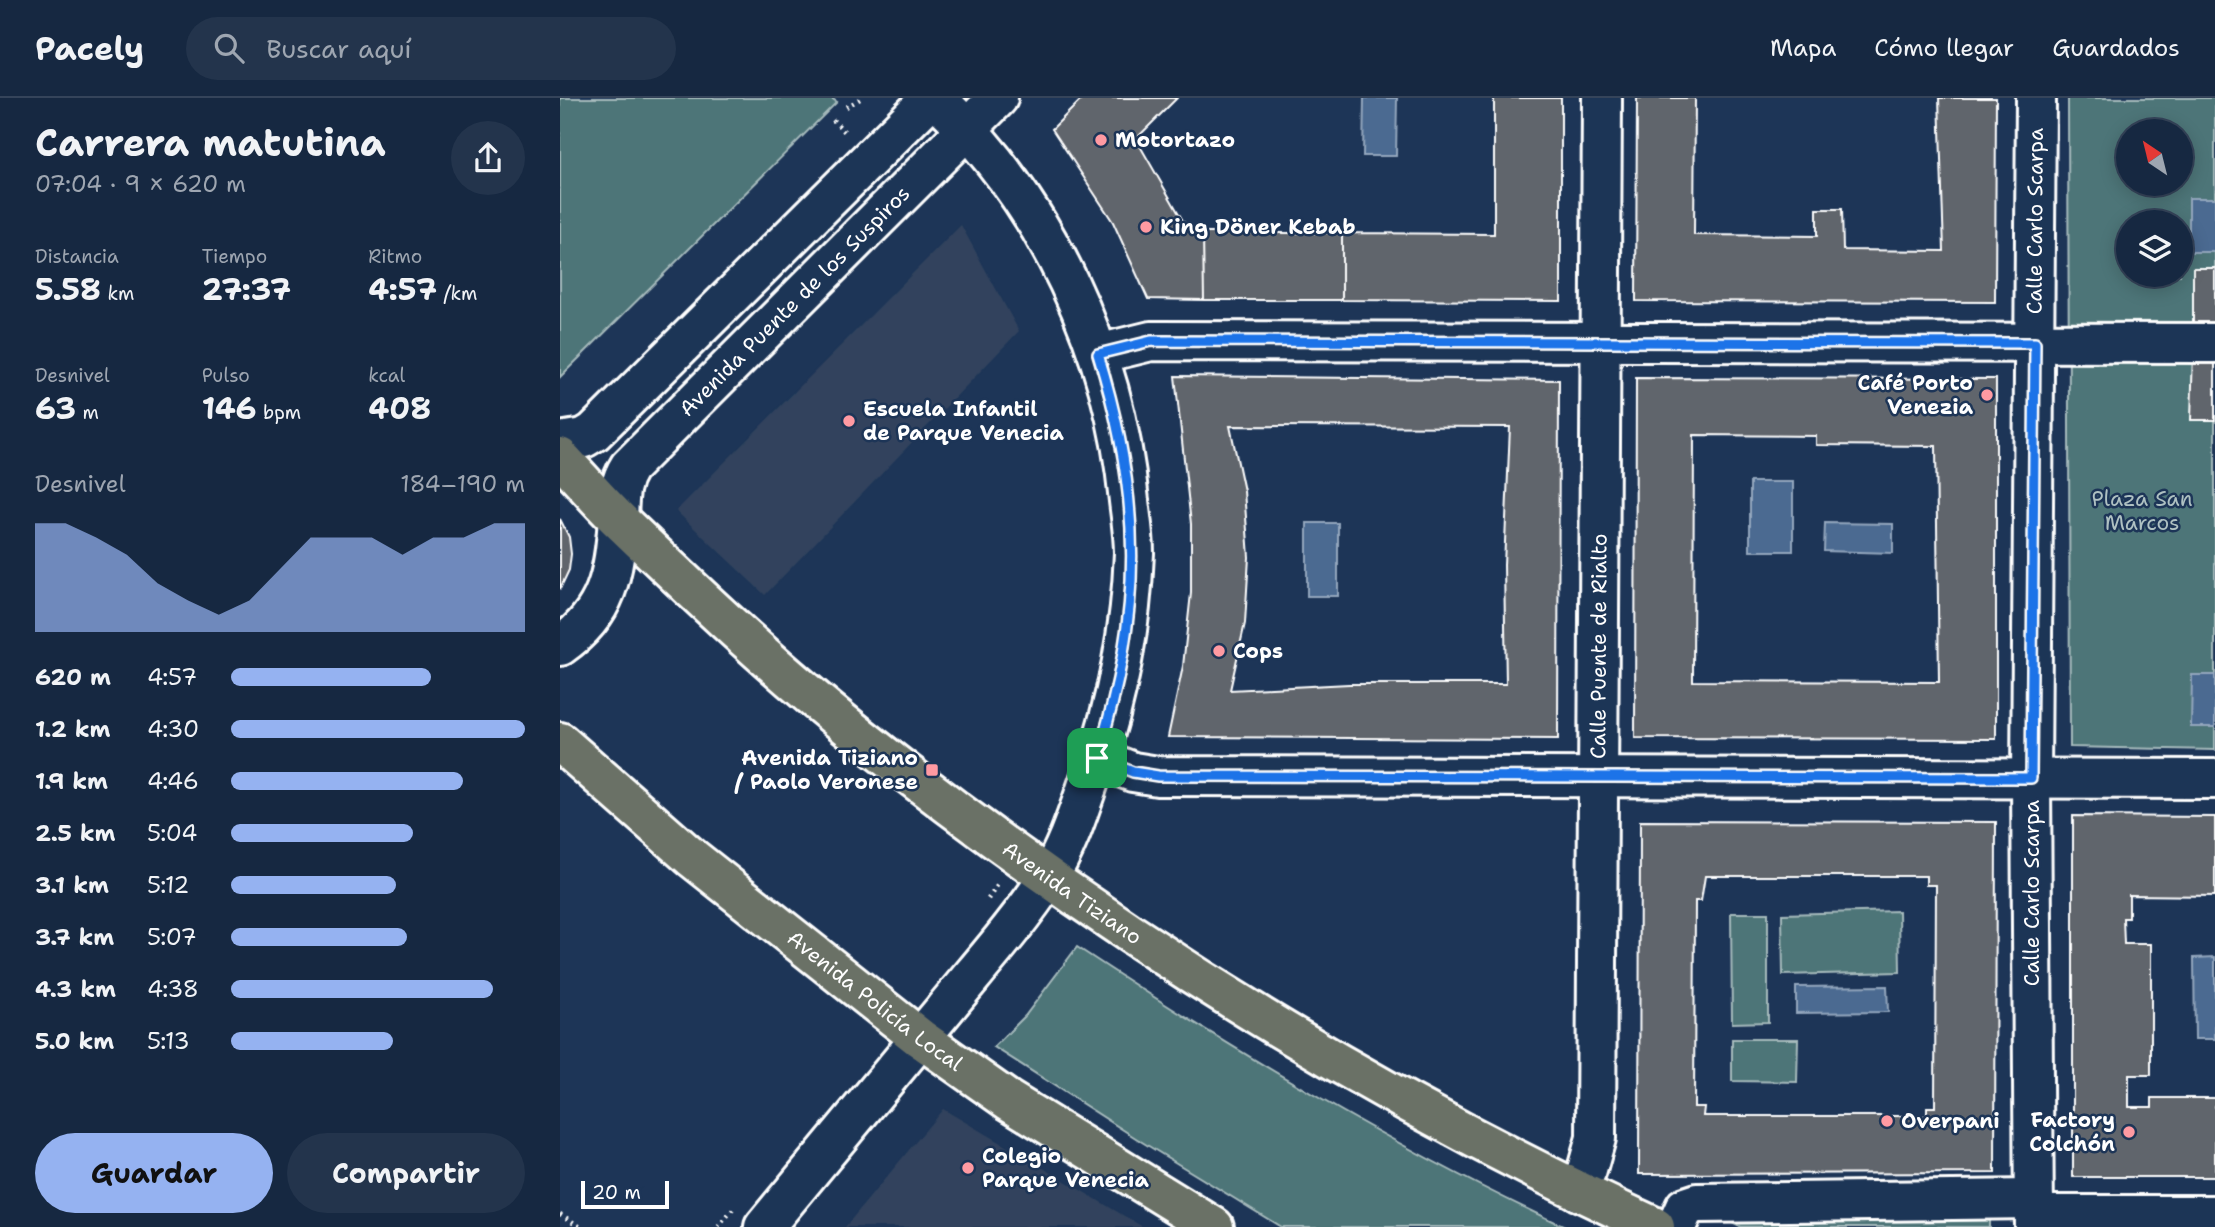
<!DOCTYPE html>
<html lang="es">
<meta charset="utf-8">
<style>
:root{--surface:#162841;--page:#23344c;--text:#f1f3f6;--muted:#9ea6b1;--line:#35445a;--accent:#95b2f1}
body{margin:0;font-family:"Shantell Sans",sans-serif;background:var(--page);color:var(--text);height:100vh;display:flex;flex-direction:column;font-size:26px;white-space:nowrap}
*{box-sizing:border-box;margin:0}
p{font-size:23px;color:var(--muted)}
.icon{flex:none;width:38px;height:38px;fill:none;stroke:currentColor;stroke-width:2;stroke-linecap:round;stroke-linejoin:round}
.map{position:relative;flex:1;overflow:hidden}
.sheet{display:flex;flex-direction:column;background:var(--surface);width:560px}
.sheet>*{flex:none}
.needle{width:46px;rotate:325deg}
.controls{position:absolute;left:1556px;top:21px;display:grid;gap:14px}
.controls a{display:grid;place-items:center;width:77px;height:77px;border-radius:50%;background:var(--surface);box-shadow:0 4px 18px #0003,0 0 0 2px var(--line);font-size:35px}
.scale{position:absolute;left:21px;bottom:18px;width:88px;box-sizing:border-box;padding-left:7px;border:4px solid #fff;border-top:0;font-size:19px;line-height:24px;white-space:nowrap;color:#fff;-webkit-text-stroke:5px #1d3557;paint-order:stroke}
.pin{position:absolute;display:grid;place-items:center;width:60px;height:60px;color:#fff;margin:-30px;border-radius:14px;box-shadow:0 4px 10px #0006}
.round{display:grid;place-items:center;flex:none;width:74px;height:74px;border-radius:37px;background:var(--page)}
.headline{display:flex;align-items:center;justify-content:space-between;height:119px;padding:0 35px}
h1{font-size:38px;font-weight:700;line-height:52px}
.figures{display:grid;grid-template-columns:repeat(3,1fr);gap:10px;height:119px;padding:7px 35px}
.figures div{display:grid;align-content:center}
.figures b{font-size:30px;font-weight:700}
.figures small{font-size:19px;font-weight:400}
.figures p{font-size:19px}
.chart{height:196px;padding:14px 35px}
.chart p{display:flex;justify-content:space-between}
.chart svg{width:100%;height:126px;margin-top:7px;fill:var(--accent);opacity:.7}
.button{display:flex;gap:14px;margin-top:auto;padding:14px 35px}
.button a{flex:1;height:80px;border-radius:42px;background:var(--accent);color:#111;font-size:28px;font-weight:700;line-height:80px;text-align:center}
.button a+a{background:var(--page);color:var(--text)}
ul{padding:0 35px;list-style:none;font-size:23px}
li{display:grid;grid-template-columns:112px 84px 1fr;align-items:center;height:52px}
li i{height:18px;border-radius:9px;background:var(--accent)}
header{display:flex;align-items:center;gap:42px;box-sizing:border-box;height:98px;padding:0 35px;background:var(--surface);border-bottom:2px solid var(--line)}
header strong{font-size:33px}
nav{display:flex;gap:38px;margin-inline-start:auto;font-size:24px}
.search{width:490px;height:63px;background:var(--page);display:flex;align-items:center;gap:18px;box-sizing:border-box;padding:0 24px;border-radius:38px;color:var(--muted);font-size:26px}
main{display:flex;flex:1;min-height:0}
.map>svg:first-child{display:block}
</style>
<header>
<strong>Pacely</strong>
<div class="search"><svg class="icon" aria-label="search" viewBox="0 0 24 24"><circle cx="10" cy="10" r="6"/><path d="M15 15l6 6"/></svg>Buscar aquí</div>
<nav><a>Mapa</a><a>Cómo llegar</a><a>Guardados</a></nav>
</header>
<main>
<section class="sheet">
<div class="headline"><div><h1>Carrera matutina</h1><p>07:04 · 9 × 620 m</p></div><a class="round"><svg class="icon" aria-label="share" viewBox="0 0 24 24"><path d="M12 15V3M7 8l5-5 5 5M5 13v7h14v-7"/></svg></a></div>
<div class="figures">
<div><p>Distancia</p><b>5.58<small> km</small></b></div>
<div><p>Tiempo</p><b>27:37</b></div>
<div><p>Ritmo</p><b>4:57<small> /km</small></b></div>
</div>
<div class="figures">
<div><p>Desnivel</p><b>63<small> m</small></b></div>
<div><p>Pulso</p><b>146<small> bpm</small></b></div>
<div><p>kcal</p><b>408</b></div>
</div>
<div class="chart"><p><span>Desnivel</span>184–190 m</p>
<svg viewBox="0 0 160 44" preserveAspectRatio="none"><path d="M0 44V6L10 6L20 11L30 17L40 27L50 33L60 38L70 33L80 22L90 11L100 11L110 11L120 17L130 11L140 11L150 6L160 6V44z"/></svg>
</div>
<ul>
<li><b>620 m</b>4:57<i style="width:68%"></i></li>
<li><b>1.2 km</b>4:30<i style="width:100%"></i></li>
<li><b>1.9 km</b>4:46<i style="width:79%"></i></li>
<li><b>2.5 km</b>5:04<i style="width:62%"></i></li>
<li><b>3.1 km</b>5:12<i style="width:56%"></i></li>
<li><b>3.7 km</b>5:07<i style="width:60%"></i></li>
<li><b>4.3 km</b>4:38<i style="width:89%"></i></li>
<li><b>5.0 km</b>5:13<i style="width:55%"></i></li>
</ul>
<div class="button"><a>Guardar</a><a>Compartir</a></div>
</section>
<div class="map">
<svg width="1655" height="1129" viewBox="0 0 1655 1129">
<rect width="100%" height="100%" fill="#1d3557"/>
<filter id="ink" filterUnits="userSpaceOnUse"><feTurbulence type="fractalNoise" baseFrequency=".0143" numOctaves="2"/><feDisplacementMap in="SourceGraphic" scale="14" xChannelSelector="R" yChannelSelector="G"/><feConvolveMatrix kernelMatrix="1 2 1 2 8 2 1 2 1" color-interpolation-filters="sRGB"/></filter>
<g filter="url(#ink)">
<path fill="#31435d" d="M401,127L459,233L205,497L116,413Z
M383,1011L583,1129H285Z"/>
<path fill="#4e7578" stroke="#a6babc" stroke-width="2" fill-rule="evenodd" d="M0,0H271L277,4L0,279Z
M1508,0H1655V652L1510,649ZM1568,33H1620V86H1568ZM1568,124H1620V177H1568Z
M1339,813L1340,874L1223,877L1222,816Z
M1171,815H1208V924L1172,925Z
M517,849C673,952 835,1050 1005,1129H721L582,1044L434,949L465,918Z
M1172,941H1238L1237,984L1172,983Z
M1156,1117H1429V1129H1180Z"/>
<path fill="#4b6b91" stroke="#93a6bd" stroke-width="2" d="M804,0H837L836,58H803Z
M1629,100H1655V154H1629Z
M1190,384H1233V453H1190Z
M747,425H778V498H747Z
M1265,425L1333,426V455L1264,453Z
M1632,577H1655V629H1631Z
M1655,859V941H1635L1634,860Z
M1327,888L1328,914L1236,915V889Z"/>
<path fill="#61656c" stroke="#fff" stroke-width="2" fill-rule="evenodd" d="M523,0H617L576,41L630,135H643L644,202L588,201L553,124L492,31Z
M934,0H1001V203L782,202V135L934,136Z
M1077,0H1135L1134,137L1257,138V111H1282L1283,152L1384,153L1379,0H1436L1435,204L1076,203Z
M643,135H782V202H644Z
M1633,170H1655V236H1633Z
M1633,253H1655V322H1631Z
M615,278L999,282L998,641L608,639L623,568L631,495V426ZM670,328L950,329L944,467L946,586H789L670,592L685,525L689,459L684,393Z
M1076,280L1436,281V641L1075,640ZM1134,337L1256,338V347L1376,348L1379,584L1133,583Z
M0,421L9,439L11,456L9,472L0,491Z
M1513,718L1655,719V798L1569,797V820H1563L1564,846H1591V977H1569V1009H1592V1000H1655V1079H1513Z
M1080,723L1436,724L1435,1075L1079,1076ZM1145,778H1366V787H1376L1375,1009H1367V1018H1143L1144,1009H1134L1135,803H1141Z"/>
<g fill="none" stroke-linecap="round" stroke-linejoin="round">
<g stroke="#fff" stroke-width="44">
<g id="minor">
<path d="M538,256L591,243L1655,245"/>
<path d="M0,344L24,340L34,334L371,0"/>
<path id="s1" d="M0,548C48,515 54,476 58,421C59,402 58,386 69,369L438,0"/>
<path d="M537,660L573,674L598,678L1655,681"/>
<path id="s2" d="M1018,1093L1027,1072L1036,1040L1042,0"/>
<path d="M1474,1117H1655"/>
<path d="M204,1129C264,1057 323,985 383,913C418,870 457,827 488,780C509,747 520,708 533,672C558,601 571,530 574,455C574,438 571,420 569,403C555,253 486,103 376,0"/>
<path d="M1116,1129L1125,1109L1137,1105L1474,1101"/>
<path id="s3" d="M1474,1129L1471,680L1476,0"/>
</g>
</g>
<g stroke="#fff" stroke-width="44">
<g id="major">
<path id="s4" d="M0,359C20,380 39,403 60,423C136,496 214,570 297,636C542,831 810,998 1095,1129"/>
<path id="s5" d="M0,644L131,759L360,940L448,1002L654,1129"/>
</g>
</g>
<path stroke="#fff" stroke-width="4.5" stroke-dasharray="2 5" stroke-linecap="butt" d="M286,9L302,0
M273,22L287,36
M428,801L439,785
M0,1116L21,1129
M158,1129L176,1108"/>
<use href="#minor" stroke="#1d3557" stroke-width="38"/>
<use href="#major" stroke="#6a7166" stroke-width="38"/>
</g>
</g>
<g fill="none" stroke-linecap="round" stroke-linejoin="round" filter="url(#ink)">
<g stroke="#fff" stroke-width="14">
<path id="route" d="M591,243L1475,245L1471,680L598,678L573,674L537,660C583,516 583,401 538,256Z"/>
</g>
<use href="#route" stroke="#1a73e8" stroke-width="9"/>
</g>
<g fill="#ff9aa2" stroke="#1d3557" stroke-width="2.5">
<circle cx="541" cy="42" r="7"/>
<circle cx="586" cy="129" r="7"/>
<circle cx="1427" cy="297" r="7"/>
<circle cx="289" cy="323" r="7"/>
<circle cx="659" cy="553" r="7"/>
<rect x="365" y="665" width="14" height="14" rx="3.5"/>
<circle cx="1327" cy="1023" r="7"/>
<circle cx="1569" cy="1034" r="7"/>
<circle cx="408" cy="1070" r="7"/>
</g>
<g text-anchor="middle" stroke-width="5" stroke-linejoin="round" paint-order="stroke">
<g font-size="21" font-weight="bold" fill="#fff" stroke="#1d3557" text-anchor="start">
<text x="555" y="49">Motortazo</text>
<text x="600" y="136">King Döner Kebab</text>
<text x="1413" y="292" text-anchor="end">Café Porto<tspan x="1413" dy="24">Venezia</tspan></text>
<text x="303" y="318">Escuela Infantil<tspan x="303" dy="24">de Parque Venecia</tspan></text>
<text x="673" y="560">Cops</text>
<text x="358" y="667" text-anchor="end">Avenida Tiziano<tspan x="358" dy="24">/ Paolo Veronese</tspan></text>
<text x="1555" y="1029" text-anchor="end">Factory<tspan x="1555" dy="24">Colchón</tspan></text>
<text x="1341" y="1030">Overpani</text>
<text x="422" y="1065">Colegio<tspan x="422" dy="24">Parque Venecia</tspan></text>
</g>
<g font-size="21" fill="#fff" stroke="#1d3557">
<text dy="7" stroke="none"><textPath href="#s3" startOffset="1006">Calle Carlo Scarpa</textPath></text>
<text dy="7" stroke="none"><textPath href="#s1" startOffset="434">Avenida Puente de los Suspiros</textPath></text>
<text dy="7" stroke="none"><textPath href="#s2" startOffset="548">Calle Puente de Rialto</textPath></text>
<text dy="7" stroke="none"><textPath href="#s4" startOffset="674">Avenida Tiziano</textPath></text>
<text transform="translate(1472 795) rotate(-90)" y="7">Calle Carlo Scarpa</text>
<text dy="7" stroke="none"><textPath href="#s5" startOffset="408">Avenida Policía Local</textPath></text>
</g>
<g font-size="21" fill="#afc1c2" stroke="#1d3557">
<text x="1582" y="408">Plaza San<tspan x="1582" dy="24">Marcos</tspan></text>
</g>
</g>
</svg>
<div class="controls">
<a><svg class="needle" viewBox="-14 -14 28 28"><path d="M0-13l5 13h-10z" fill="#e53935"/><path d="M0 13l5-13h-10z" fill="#9ea6b1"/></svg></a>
<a><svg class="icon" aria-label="layers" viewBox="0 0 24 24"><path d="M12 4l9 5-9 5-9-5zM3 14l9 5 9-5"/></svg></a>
</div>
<div class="scale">20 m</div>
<div class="pin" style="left:537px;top:660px;background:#1e9e55"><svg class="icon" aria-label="arrive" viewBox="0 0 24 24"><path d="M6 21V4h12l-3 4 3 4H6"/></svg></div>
</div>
</main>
